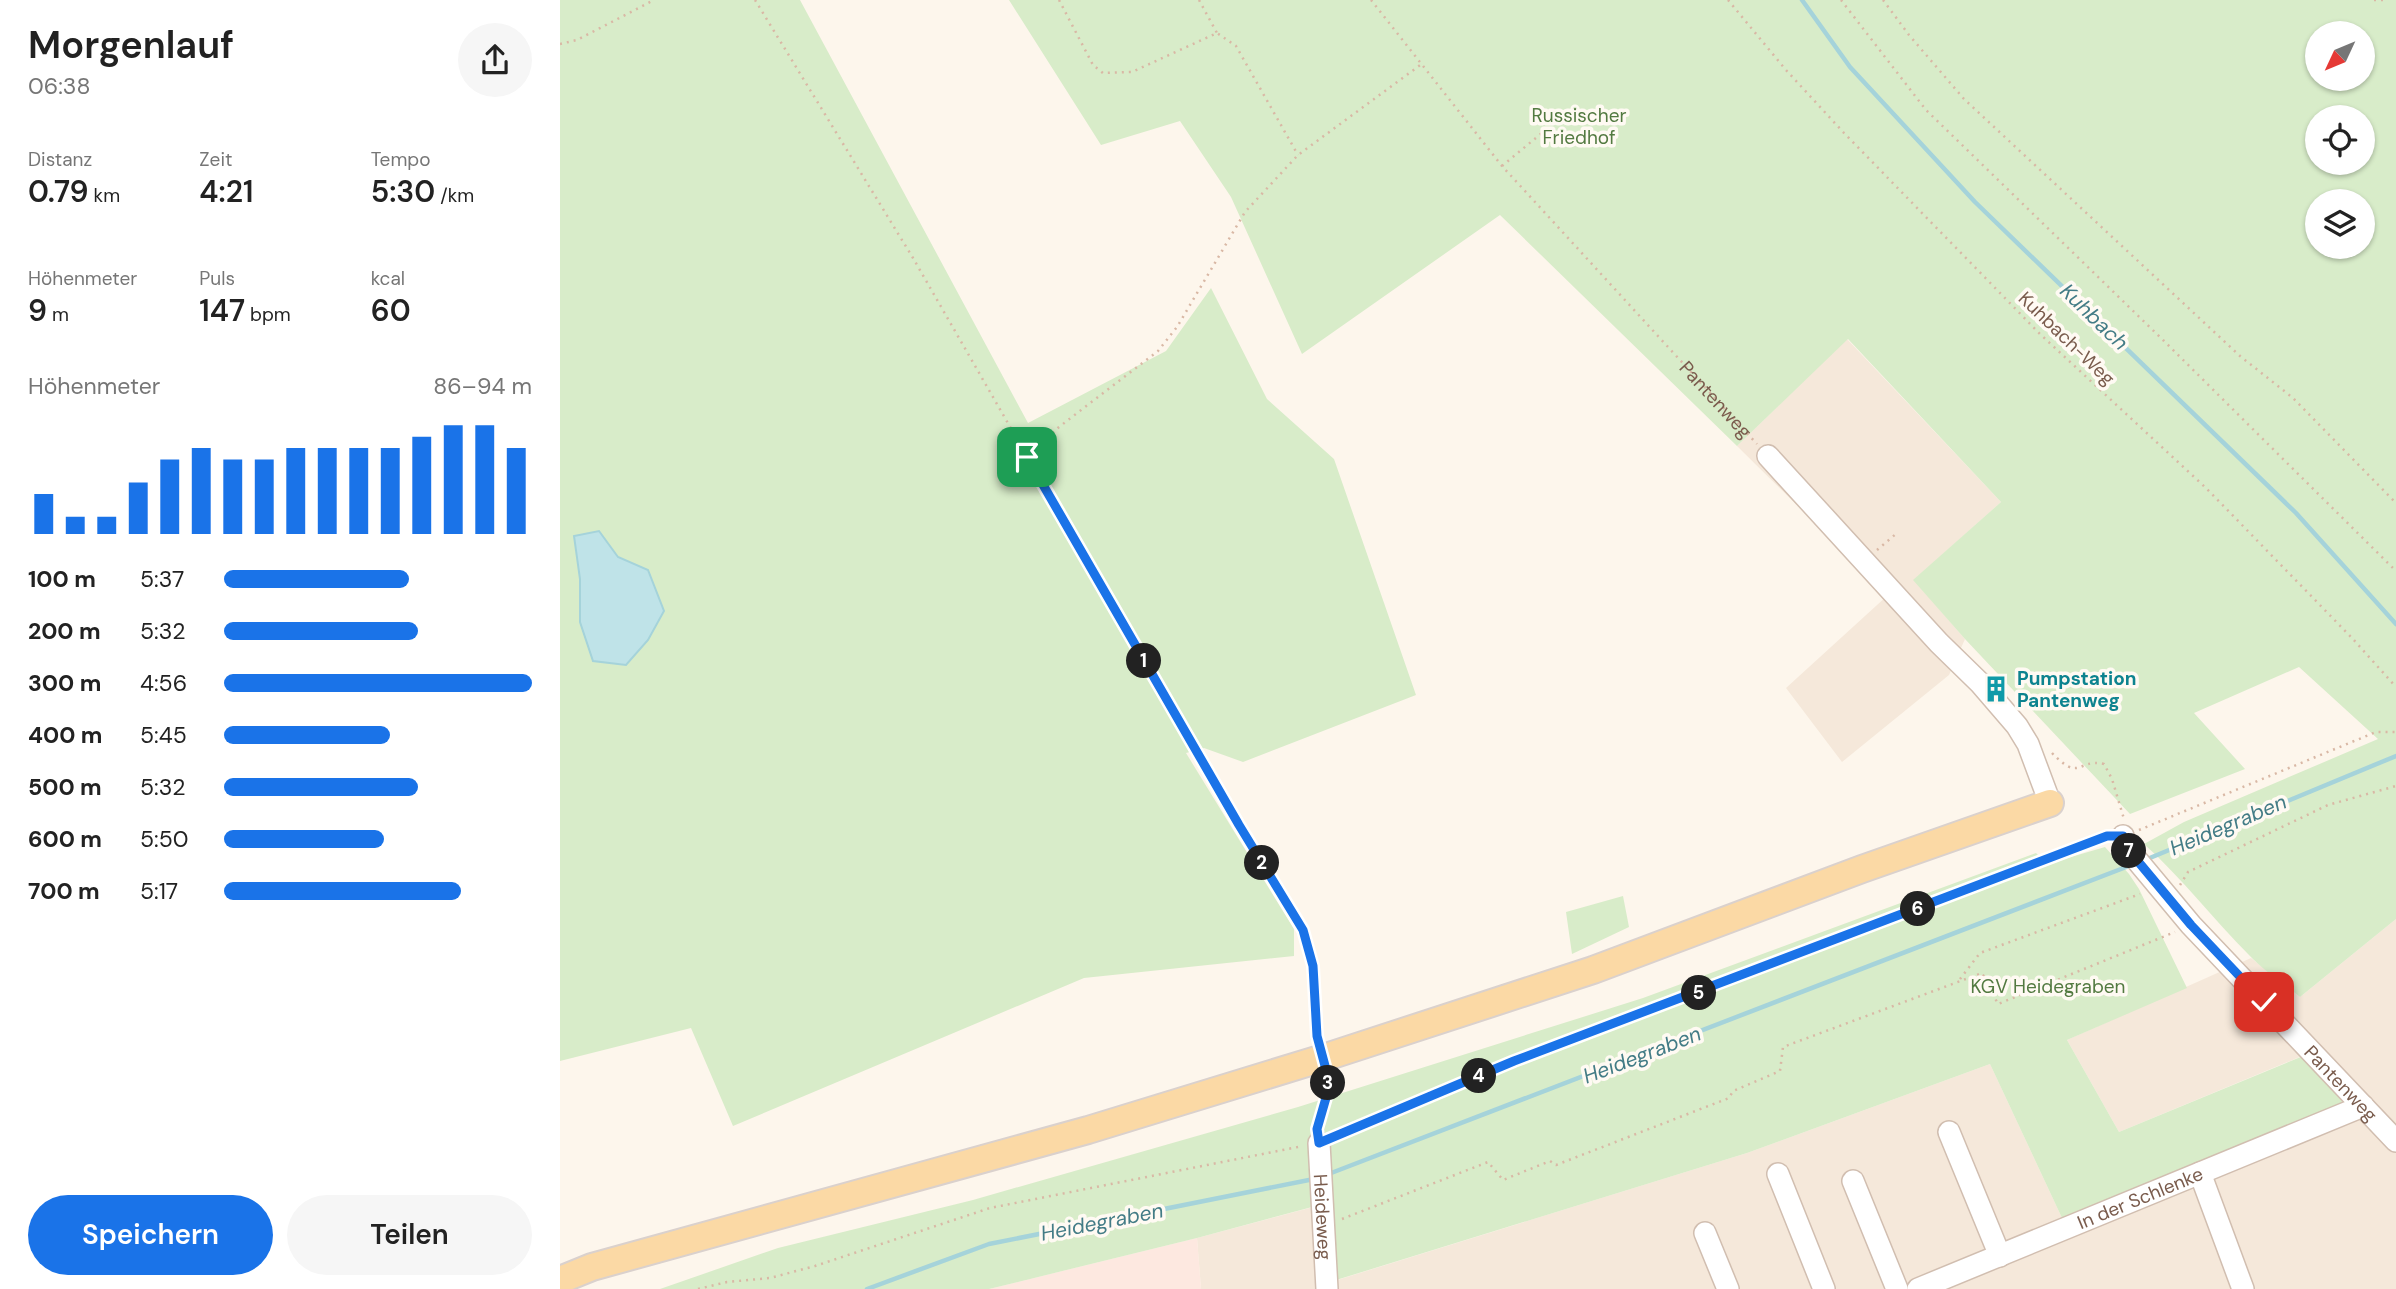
<!DOCTYPE html>
<html lang="de">
<meta charset="utf-8">
<style>
:root{--surface:#fff;--page:#f6f6f6;--text:#222;--muted:#767676;--accent:#1a73e8}
body{margin:0;font-family:"DM Sans",sans-serif;background:var(--page);color:var(--text);height:100vh;display:flex;flex-direction:column;font-size:26px;white-space:nowrap}
*{box-sizing:border-box;margin:0}
p{font-size:23px;color:var(--muted)}
.icon{flex:none;width:38px;height:38px;fill:none;stroke:currentColor;stroke-width:2;stroke-linecap:round;stroke-linejoin:round}
.map{position:relative;flex:1;overflow:hidden}
.side{display:flex;flex-direction:column;background:var(--surface);width:560px}
.side>*{flex:none}
.needle{width:46px;rotate:226deg}
.controls{position:absolute;left:1745px;top:21px;display:grid;gap:14px}
.controls a{display:grid;place-items:center;width:70px;height:70px;border-radius:50%;background:var(--surface);box-shadow:0 2px 5px #0004;font-size:35px}
.pin{position:absolute;display:grid;place-items:center;width:60px;height:60px;color:#fff;margin:-30px;border-radius:14px;box-shadow:0 4px 10px #0006}
.km{position:absolute;width:35px;height:35px;margin:-18px;border-radius:50%;background:#222;color:#fff;font-size:19px;line-height:35px;text-align:center}
.round{display:grid;place-items:center;flex:none;width:74px;height:74px;border-radius:37px;background:var(--page)}
.headline{display:flex;align-items:center;justify-content:space-between;height:119px;padding:0 28px}
h1{font-size:38px;font-weight:600;line-height:52px}
.metrics{display:grid;grid-template-columns:repeat(3,1fr);gap:10px;height:119px;padding:7px 28px}
.metrics div{display:grid;align-content:center}
.metrics b{font-size:30px;font-weight:600}
.metrics small{font-size:19px;font-weight:400}
.metrics p{font-size:19px}
.chart{height:196px;padding:14px 28px}
.chart p{display:flex;justify-content:space-between}
.chart svg{width:100%;height:126px;margin-top:7px;stroke:var(--accent);stroke-width:6}
.primary-button{display:flex;gap:14px;margin-top:auto;padding:14px 28px}
.primary-button a{flex:1;height:80px;border-radius:42px;background:var(--accent);color:#fff;font-size:28px;font-weight:600;line-height:80px;text-align:center}
.primary-button a+a{background:var(--page);color:var(--text)}
ul{padding:0 28px;list-style:none;font-size:23px}
li{display:grid;grid-template-columns:112px 84px 1fr;align-items:center;height:52px}
li i{height:18px;border-radius:9px;background:var(--accent)}
main{display:flex;flex:1;min-height:0}
.map>svg:first-child{display:block}
</style>
<main>
<section class="side">
<div class="headline"><div><h1>Morgenlauf</h1><p>06:38</p></div><a class="round"><svg class="icon" aria-label="share" viewBox="0 0 24 24"><path d="M12 15V3M7 8l5-5 5 5M5 13v7h14v-7"/></svg></a></div>
<div class="metrics">
<div><p>Distanz</p><b>0.79<small> km</small></b></div>
<div><p>Zeit</p><b>4:21</b></div>
<div><p>Tempo</p><b>5:30<small> /km</small></b></div>
</div>
<div class="metrics">
<div><p>Höhenmeter</p><b>9<small> m</small></b></div>
<div><p>Puls</p><b>147<small> bpm</small></b></div>
<div><p>kcal</p><b>60</b></div>
</div>
<div class="chart"><p><span>Höhenmeter</span>86–94 m</p>
<svg viewBox="0 0 160 44" preserveAspectRatio="none"><path d="M5 44V30M15 44V38M25 44V38M35 44V26M45 44V18M55 44V14M65 44V18M75 44V18M85 44V14M95 44V14M105 44V14M115 44V14M125 44V10M135 44V6M145 44V6M155 44V14"/></svg>
</div>
<ul>
<li><b>100 m</b>5:37<i style="width:60%"></i></li>
<li><b>200 m</b>5:32<i style="width:63%"></i></li>
<li><b>300 m</b>4:56<i style="width:100%"></i></li>
<li><b>400 m</b>5:45<i style="width:54%"></i></li>
<li><b>500 m</b>5:32<i style="width:63%"></i></li>
<li><b>600 m</b>5:50<i style="width:52%"></i></li>
<li><b>700 m</b>5:17<i style="width:77%"></i></li>
</ul>
<div class="primary-button"><a>Speichern</a><a>Teilen</a></div>
</section>
<div class="map">
<svg width="1836" height="1289" viewBox="0 0 1836 1289">
<rect width="100%" height="100%" fill="#fdf6ec"/>
<path fill="#f5e8da" d="M1287,339L1441,502L1354,580L1405,639L1389,675L1282,762L1226,688L1328,595L1177,446Z
M1836,919V1289H641L637,1238L768,1203L774,1281L1187,1153L1430,1064L1502,1218L1742,1056L1559,1132L1507,1040L1691,958L1740,997Z"/>
<path fill="#fde8e0" d="M637,1238L641,1289H429Z"/>
<path fill="#d8ecc9" fill-rule="evenodd" d="M0,0H240L468,423L606,351L651,288L707,399L774,459L856,695L683,762L644,748L626,753L734,929V956L524,978L173,1126L131,1028L0,1061Z
M449,0H1836V919L1740,997C1723,983 1704,971 1689,955C1653,919 1622,878 1584,844L1624,822L1818,739L1739,667L1634,713L1685,769L1570,814L1405,639L1353,580L1441,502L1288,339L1177,446L940,215L742,354L671,197L620,121L541,145ZM1757,33H1802V79H1757ZM1757,117H1802V163H1757ZM1757,201H1802V247H1757Z
M1545,847L1569,874L1579,889L1627,988L1507,1040L1559,1132L1743,1056L1786,1106L1502,1218L1430,1064L1187,1153L773,1281L767,1203L637,1238L429,1289H100L218,1248L413,1200L738,1107L1083,998L1476,853L1487,864Z
M1063,896L1069,927L1012,954L1006,912Z"/>
<path fill="#bfe3e8" stroke="#a5d3da" stroke-width="2" d="M39,531L58,557L88,570L104,611L88,640L66,665L33,661L20,622V579L14,536Z"/>
<g fill="none" stroke-linecap="round" stroke-linejoin="round">
<path stroke="#a5d3da" stroke-width="4.5" d="M1242,0L1290,67L1415,202L1736,513L1836,624
M1585,860L1836,756
M766,1175L1574,864
M307,1289L429,1244L754,1179"/>
<g stroke="#d1beb0" stroke-width="24">
<g id="minor">
<path d="M1208,456L1379,643L1420,683L1457,726L1468,744L1490,803"/>
<path id="s2" d="M1563,836L1566,847L1631,925L1836,1141"/>
<path d="M1389,1132L1440,1256"/>
<path id="s3" d="M759,1143L767,1289"/>
<path d="M1640,1173L1683,1289"/>
<path d="M1218,1174L1264,1289"/>
<path d="M1293,1181L1337,1289"/>
<path d="M1145,1233L1168,1289"/>
<path id="s4" d="M1358,1289L1803,1106"/>
</g>
</g>
<g stroke="#dad1cd" stroke-width="30">
<path id="major" d="M0,1280L32,1267L528,1130L763,1058L1033,970L1302,869L1490,803"/>
</g>
<g stroke="#d9b8a5" stroke-width="2.5" stroke-dasharray="2 5" stroke-linecap="butt">
<path d="M195,0L353,258L679,825L743,930L753,966L758,1039"/>
<path d="M499,0L533,65L543,73L572,72L657,33L676,46L738,155"/>
<path d="M639,0L657,33"/>
<path id="s1" d="M811,0L942,166L1197,444"/>
<path d="M1168,0L1226,70L1284,133L1480,334L1646,488L1792,638L1836,687"/>
<path d="M1281,0L1366,110L1603,340L1836,571"/>
<path d="M1323,0L1349,35L1404,99L1680,356L1733,398L1836,503"/>
<path d="M1814,0H1827"/>
<path d="M0,44L17,40L94,0"/>
<path d="M942,166L983,132"/>
<path d="M467,457L499,427L598,351L617,327L685,212L738,155L863,63"/>
<path d="M1317,550L1337,533"/>
<path d="M1492,753C1521,783 1517,758 1544,764L1552,779L1564,819"/>
<path d="M1579,830L1816,732H1836"/>
<path d="M1620,885L1628,872L1768,805L1836,786"/>
<path d="M1400,979L1420,953L1580,894"/>
<path d="M759,1124L768,1091V1079"/>
<path d="M776,1136L954,1061L1546,836"/>
<path d="M782,1219L928,1162L943,1180L990,1161L996,1165L1169,1098L1173,1091L1220,1071L1223,1047L1422,973L1438,1004L1615,932"/>
<path d="M138,1289L167,1282L210,1278L255,1266L430,1208L743,1146"/>
</g>
<use href="#minor" stroke="#fff" stroke-width="21"/>
<use href="#major" stroke="#fbd9a5" stroke-width="26"/>
</g>
<g fill="none" stroke-linecap="round" stroke-linejoin="round">
<g stroke="#fff" stroke-width="14">
<path id="route" d="M467,457L679,825L743,930L753,966L757,1036L768,1077V1091L757,1129L759,1143L954,1061L1547,836H1563L1566,847L1631,925L1704,1002"/>
</g>
<use href="#route" stroke="#1a73e8" stroke-width="9"/>
</g>
<defs>
<g id="building-bare" transform="scale(2.1)"><path d="M-4-6H4V6H1V3H-1V6H-4ZM-2.5-4.3h1.7v1.8h-1.7ZM.8-4.3h1.7v1.8H.8ZM-2.5-1h1.7V.8h-1.7ZM.8-1h1.7V.8H.8Z" fill="#0f9aa8" stroke="#fffaf3" stroke-width="2.5" paint-order="stroke"/></g>
</defs>
<g fill-rule="evenodd">
<use href="#building-bare" x="1436" y="689"/>
</g>
<g text-anchor="middle" stroke-width="7" stroke-linejoin="round" paint-order="stroke">
<g font-size="19" fill="#537a41" stroke="#fffaf3">
<text x="1019" y="122">Russischer<tspan x="1019" dy="22">Friedhof</tspan></text>
<text x="1488" y="993">KGV Heidegraben</text>
</g>
<g font-size="19" fill="#7a5c4d" stroke="#fffaf3">
<text transform="translate(1507 338) rotate(44)" y="7">Kuhbach-Weg</text>
<text dy="7" stroke="none"><textPath href="#s1" startOffset="528">Pantenweg</textPath></text>
<text dy="7" stroke="none"><textPath href="#s2" startOffset="331">Pantenweg</textPath></text>
<text dy="7" stroke="none"><textPath href="#s4" startOffset="240">In der Schlenke</textPath></text>
<text dy="7" stroke="none"><textPath href="#s3" startOffset="74">Heideweg</textPath></text>
</g>
<g font-size="19" font-weight="bold" fill="#0d838f" stroke="#fffaf3" text-anchor="start">
<text x="1457" y="685">Pumpstation<tspan x="1457" dy="22">Pantenweg</tspan></text>
</g>
<g font-size="21" font-style="italic" fill="#437c86" stroke="#fffaf3">
<text transform="translate(1534 317) rotate(44)" y="7">Kuhbach</text>
<text transform="translate(1668 825) rotate(-23)" y="7">Heidegraben</text>
<text transform="translate(1082 1055) rotate(-21)" y="7">Heidegraben</text>
<text transform="translate(542 1222) rotate(-11)" y="7">Heidegraben</text>
</g>
</g>
</svg>
<div class="controls">
<a><svg class="needle" viewBox="-14 -14 28 28"><path d="M0-13l5 13h-10z" fill="#e53935"/><path d="M0 13l5-13h-10z" fill="#767676"/></svg></a>
<a><svg class="icon" aria-label="locate" viewBox="0 0 24 24"><circle cx="12" cy="12" r="6"/><path d="M12 2v4M12 18v4M2 12h4M18 12h4"/></svg></a>
<a><svg class="icon" aria-label="layers" viewBox="0 0 24 24"><path d="M12 4l9 5-9 5-9-5zM3 14l9 5 9-5"/></svg></a>
</div>
<div class="pin" style="left:467px;top:457px;background:#1e9e55"><svg class="icon" aria-label="arrive" viewBox="0 0 24 24"><path d="M6 21V4h12l-3 4 3 4H6"/></svg></div>
<div class="pin" style="left:1704px;top:1002px;background:#d93025"><svg class="icon" aria-label="check" viewBox="0 0 24 24"><path d="M5 12l5 5 9-10"/></svg></div>
<b class="km" style="left:584px;top:661px">1</b>
<b class="km" style="left:702px;top:863px">2</b>
<b class="km" style="left:768px;top:1083px">3</b>
<b class="km" style="left:919px;top:1076px">4</b>
<b class="km" style="left:1139px;top:993px">5</b>
<b class="km" style="left:1358px;top:909px">6</b>
<b class="km" style="left:1569px;top:851px">7</b>
</div>
</main>
